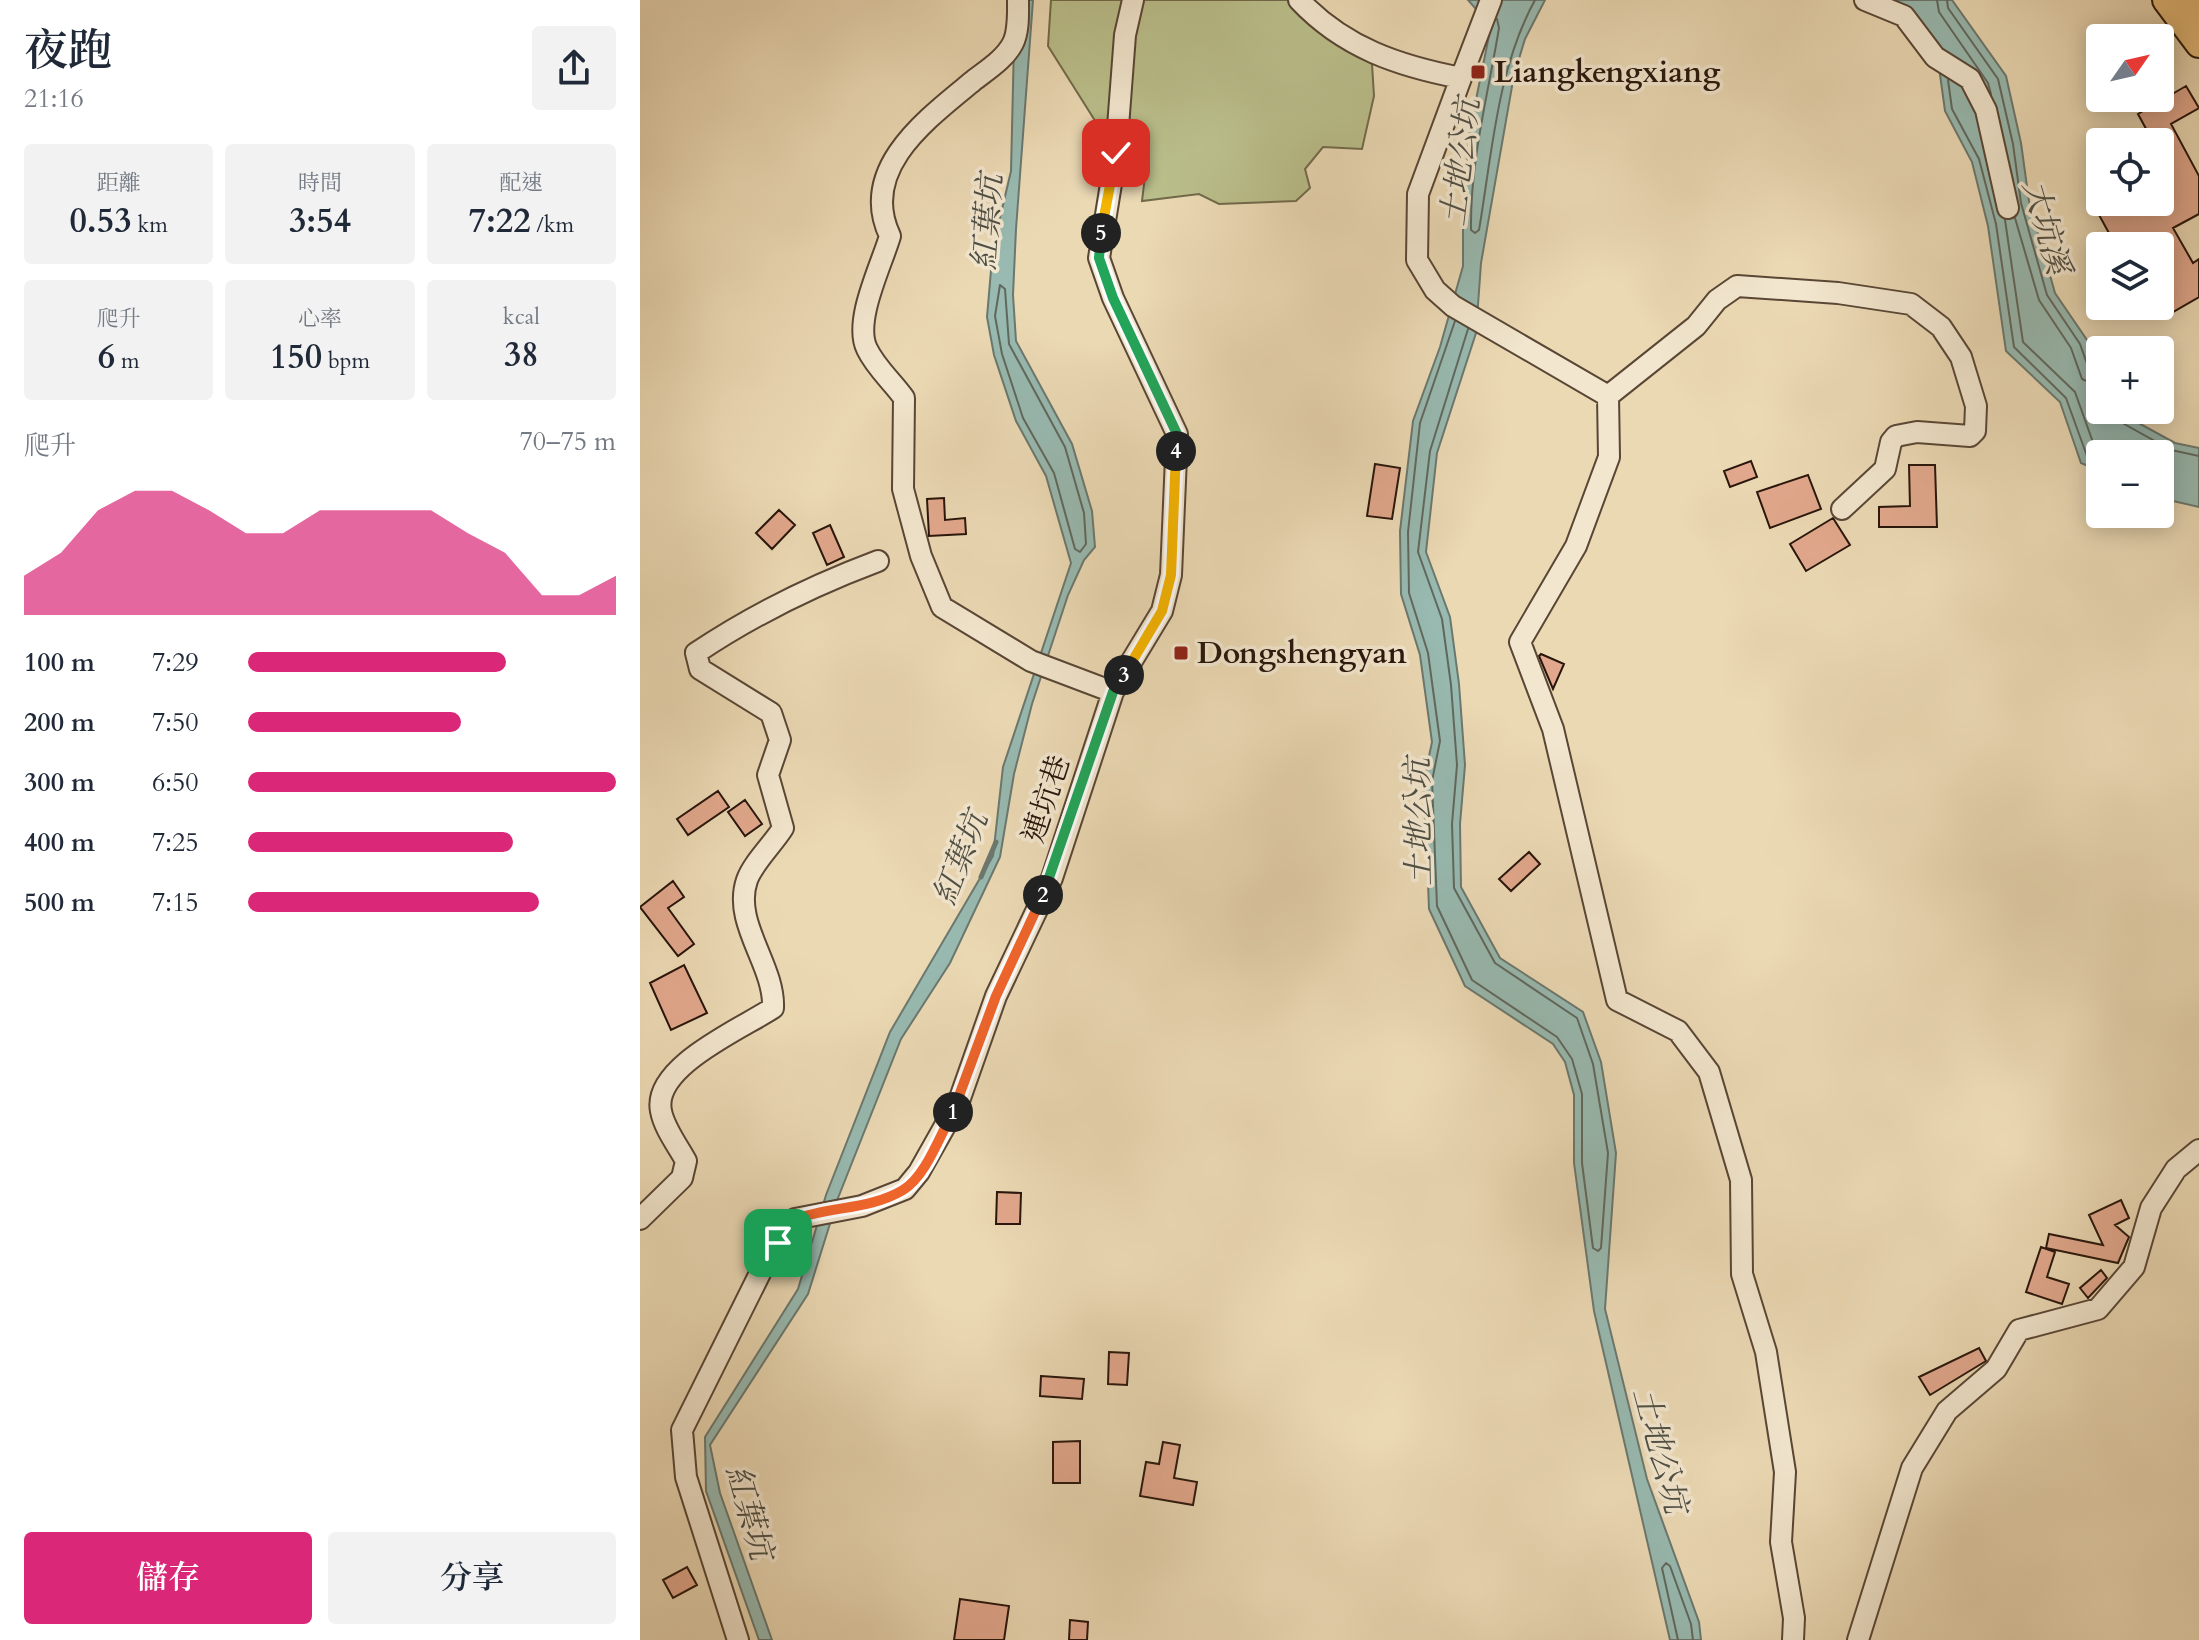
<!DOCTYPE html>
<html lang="zh-TW">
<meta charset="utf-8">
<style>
:root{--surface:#fff;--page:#f2f2f3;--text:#1f2937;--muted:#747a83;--accent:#db2777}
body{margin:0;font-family:Cardo,"Noto Serif TC",serif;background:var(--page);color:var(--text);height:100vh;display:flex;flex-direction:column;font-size:30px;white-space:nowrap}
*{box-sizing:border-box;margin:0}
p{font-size:26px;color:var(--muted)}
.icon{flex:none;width:44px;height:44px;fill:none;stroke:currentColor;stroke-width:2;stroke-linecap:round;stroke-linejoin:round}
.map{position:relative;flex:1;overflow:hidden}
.drawer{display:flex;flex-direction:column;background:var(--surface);width:640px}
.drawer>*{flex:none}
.needle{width:52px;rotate:56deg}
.buttons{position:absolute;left:1446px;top:24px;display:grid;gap:16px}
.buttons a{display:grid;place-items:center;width:88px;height:88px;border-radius:8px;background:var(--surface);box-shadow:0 4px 20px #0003;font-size:40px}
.pin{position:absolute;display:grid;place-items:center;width:68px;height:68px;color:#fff;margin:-34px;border-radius:16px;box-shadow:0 4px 12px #0006}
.km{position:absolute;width:40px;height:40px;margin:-20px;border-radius:50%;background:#222;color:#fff;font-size:22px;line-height:40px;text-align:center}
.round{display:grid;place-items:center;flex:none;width:84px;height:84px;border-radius:8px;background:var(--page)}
.overview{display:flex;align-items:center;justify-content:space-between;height:136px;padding:0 24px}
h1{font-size:44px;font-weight:600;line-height:60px}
.stats{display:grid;grid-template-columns:repeat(3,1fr);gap:12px;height:136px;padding:8px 24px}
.stats div{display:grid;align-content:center;border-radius:8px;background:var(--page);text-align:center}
.stats b{font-size:34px;font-weight:600}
.stats small{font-size:22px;font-weight:400}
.stats p{font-size:22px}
.chart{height:224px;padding:16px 24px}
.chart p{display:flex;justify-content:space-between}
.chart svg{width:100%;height:144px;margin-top:8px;fill:var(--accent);opacity:.7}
.cta{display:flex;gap:16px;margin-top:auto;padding:16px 24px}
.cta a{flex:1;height:92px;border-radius:8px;background:var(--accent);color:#fff;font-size:32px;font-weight:600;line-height:92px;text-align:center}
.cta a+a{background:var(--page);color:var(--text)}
ul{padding:0 24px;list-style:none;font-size:26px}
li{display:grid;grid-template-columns:128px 96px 1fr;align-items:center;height:60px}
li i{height:20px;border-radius:10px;background:var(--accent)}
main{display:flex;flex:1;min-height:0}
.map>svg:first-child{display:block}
</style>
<main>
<section class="drawer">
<div class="overview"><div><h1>夜跑</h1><p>21:16</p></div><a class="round"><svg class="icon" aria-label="share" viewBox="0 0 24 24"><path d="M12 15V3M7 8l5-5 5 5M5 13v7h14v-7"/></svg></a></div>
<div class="stats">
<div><p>距離</p><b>0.53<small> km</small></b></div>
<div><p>時間</p><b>3:54</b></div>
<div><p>配速</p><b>7:22<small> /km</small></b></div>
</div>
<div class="stats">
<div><p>爬升</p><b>6<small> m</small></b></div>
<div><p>心率</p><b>150<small> bpm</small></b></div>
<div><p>kcal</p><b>38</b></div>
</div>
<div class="chart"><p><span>爬升</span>70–75 m</p>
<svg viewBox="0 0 160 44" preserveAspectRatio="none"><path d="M0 44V32L10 25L20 12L30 6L40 6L50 12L60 19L70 19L80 12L90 12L100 12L110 12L120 19L130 25L140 38L150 38L160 32V44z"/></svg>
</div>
<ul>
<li><b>100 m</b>7:29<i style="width:70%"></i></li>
<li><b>200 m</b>7:50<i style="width:58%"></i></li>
<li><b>300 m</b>6:50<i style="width:100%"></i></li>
<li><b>400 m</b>7:25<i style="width:72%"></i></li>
<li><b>500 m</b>7:15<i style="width:79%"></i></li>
</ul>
<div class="cta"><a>儲存</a><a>分享</a></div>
</section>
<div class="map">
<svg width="1559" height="1640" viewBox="0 0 1559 1640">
<rect width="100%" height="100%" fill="#ebd9b4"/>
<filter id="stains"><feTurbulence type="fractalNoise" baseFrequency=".0025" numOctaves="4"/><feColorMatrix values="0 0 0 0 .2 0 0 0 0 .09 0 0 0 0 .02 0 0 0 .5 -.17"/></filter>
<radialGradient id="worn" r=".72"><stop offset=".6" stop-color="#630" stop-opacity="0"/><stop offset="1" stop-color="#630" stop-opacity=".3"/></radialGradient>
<path fill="#babf8b" stroke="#716a4b" stroke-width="2" d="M411,0H651L700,45L732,64L734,96L722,149L683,147L665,169L670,188L656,201L579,204L559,194L502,201L508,151L459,127L408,46Z"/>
<path fill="#98bab1" stroke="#6b786f" stroke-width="2" d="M375,0H393L376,229L373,295L376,341L432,444L452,511L455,547L444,560L428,595L392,704L374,774L360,857L310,963L261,1039L198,1198L168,1294L70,1445L80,1493L132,1640H119L66,1491L65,1437L158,1289L186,1195L250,1032L353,856L363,767L431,563L406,476L376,421L354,355L347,317L353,247L371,171Z
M828,0H905L885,39L874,75L841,263L836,333L797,453L786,552L810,617L819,684L825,765L820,824L821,887L860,958L943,1012L961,1062L976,1153L965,1309L1007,1479L1059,1622L1061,1640H1030L954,1311L934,1163V1095L925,1062L913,1044L825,986L789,909L784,780L792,742L780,655L761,594L760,531L773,421L800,347L823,266V214L830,129L851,26Z
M1248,0H1312L1366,76L1381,143L1389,201L1415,293L1447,340L1460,379V410H1475L1535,443L1559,448V507L1520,498V454H1460V471L1441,463L1420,402L1366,351L1348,226L1332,162L1305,111L1298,60Z"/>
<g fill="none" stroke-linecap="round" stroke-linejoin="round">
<path stroke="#60685e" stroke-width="2" d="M1297,0L1299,12L1348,83L1351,94
M1307,0L1308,8L1358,79L1373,144L1381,203L1407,295L1440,344L1450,372L1460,377
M857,19L859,28C848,95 830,161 831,230L835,233L839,230C852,154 857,69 895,0
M1308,80L1312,109L1339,159L1356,224L1374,347L1426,398L1447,456L1460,463
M1375,218L1399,300L1431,348L1442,379L1460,387
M1365,220L1383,342L1435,392L1455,448L1465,454
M360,285L365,289L369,344L425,447L444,513L446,544L440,552L435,549L414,473L383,418L362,354L355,316Z
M815,321L780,423L768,532L769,593L788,653L800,741L792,781L797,906L832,980L917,1037L932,1059L942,1094V1163L953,1248L958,1251L961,1248L968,1153L953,1064L937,1018L855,963L814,888L812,824L817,765L811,685L802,619L778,552L790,451L828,329
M1473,410L1477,420L1531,450L1559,456
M1038,1640L1022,1568L1026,1563L1030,1566L1051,1624L1053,1640"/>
<path stroke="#6b786f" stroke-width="5" d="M341,877L356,842"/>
</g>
<path fill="#e2a88d" stroke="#28150b" stroke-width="2" d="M1546,86L1559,108L1531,124L1559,176V214L1533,228L1553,263L1559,259V297L1526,316L1520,305V235L1500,246H1476L1452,202H1520V130L1510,136L1498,114Z
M1111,461L1117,477L1090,487L1084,471Z
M735,464L760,468L752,519L727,516Z
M1269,465H1295L1297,527H1239V507L1270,506Z
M1168,475L1181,509L1130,528L1117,492Z
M304,498L305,520L325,518L326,534L289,536L287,499Z
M139,510L155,525L132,549L116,533Z
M1193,518L1210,545L1166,571L1150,544Z
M190,525L204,557L187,565L173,533Z
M901,654L924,664L913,689L899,656Z
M78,791L89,807L48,835L37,819Z
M105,800L122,824L105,836L88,812Z
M889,852L900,864L871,891L859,879Z
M33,881L44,897L28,908L54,944L38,956L0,907Z
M44,965L67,1013L31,1030L10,983Z
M357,1192L381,1193L380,1224H356Z
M1481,1200L1489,1218L1475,1225L1489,1237L1478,1263L1406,1248L1409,1234L1463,1245L1449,1215Z
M1401,1247L1415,1252L1407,1277L1429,1284L1422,1304L1386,1292Z
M1461,1270L1467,1278L1448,1298L1440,1288Z
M1339,1348L1346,1361L1290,1395L1279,1377Z
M469,1352L489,1353L487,1385L468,1384Z
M401,1376L444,1379L442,1399L400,1396Z
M440,1441V1483H413V1442Z
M523,1442L540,1445L534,1478L557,1482L553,1505L500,1496L506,1462L519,1464Z
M47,1567L57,1585L33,1598L23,1580Z
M320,1599L369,1606L364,1640H314Z
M430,1620L448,1622L447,1640H429Z"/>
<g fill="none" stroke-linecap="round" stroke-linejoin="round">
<g stroke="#594635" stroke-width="24">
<path id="minor" d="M378,0C378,13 379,31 373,43C365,59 347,70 333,81C287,119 218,169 250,236C242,264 213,321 227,349C236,368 252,381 264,398L263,489L281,556L302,607L391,661L473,692
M659,0C704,48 759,66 821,78L851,0
M1225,0L1264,16L1295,57L1330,79L1346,110L1368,208
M821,78L778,194L777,260L795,290L813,306L968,396L1056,326L1077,300L1097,286L1198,293L1271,304L1301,327L1321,357L1336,406L1335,431L1330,436L1277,432L1256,436L1251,442L1245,469L1202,509
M968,396L969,457L936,546L880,642L913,729L977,1000L1038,1031L1069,1072L1101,1180L1102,1274L1126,1352L1145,1472L1141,1542L1154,1618L1153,1640
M0,1219L42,1178L46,1161C38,1146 24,1128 21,1111C12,1067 101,1029 133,1008C135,965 92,923 107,880C113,863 133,844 143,828L128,775L140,740L131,713L60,669L56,653C114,614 174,585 238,561
M98,1640L46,1477L42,1430L142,1229L155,1219L222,1206L265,1189L279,1172L319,1101L356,996L412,878L473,692L522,611L531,575L537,434L473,298L459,258L476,153L485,35L493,0
M1218,1640L1272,1468L1307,1411L1356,1369L1379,1330L1458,1309L1494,1267L1511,1208L1536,1169L1559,1150"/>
</g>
<g stroke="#28150b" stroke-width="30">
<path id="major" d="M1526,0L1559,44
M1551,0L1559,12"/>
</g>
<use href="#minor" stroke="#f2e6ce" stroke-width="20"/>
<use href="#major" stroke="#e6bc7a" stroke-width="26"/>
</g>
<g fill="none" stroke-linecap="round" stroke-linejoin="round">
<g stroke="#fff" stroke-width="16">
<path id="split-1" d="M138,1243C141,1233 145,1223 156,1219C190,1206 230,1210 263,1190C286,1176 300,1135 313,1112"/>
</g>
<g stroke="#fff" stroke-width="16">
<path id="split-2" d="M313,1112L356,996L403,895"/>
</g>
<g stroke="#fff" stroke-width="16">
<path id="split-3" d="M403,895L473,692L484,675"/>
</g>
<g stroke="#fff" stroke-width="16">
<path id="split-4" d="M484,675L522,611L531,575L536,451"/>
</g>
<g stroke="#fff" stroke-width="16">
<path id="split-5" d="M461,233L459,258L473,298L537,434L536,451"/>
</g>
<g stroke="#fff" stroke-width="16">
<path id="split-6" d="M461,233L476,153"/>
</g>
<use href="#split-1" stroke="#f0652b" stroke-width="10"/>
<use href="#split-2" stroke="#f0652b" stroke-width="10"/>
<use href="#split-3" stroke="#22a559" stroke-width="10"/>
<use href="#split-4" stroke="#f5b400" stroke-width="10"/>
<use href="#split-5" stroke="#22a559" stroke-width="10"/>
<use href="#split-6" stroke="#f5b400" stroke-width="10"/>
</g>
<g fill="#8f2418" stroke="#f2e6ce" stroke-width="3">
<rect x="830" y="64" width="16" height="16" rx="4"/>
<rect x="533" y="645" width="16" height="16" rx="4"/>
</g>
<g text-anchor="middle" stroke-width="7" stroke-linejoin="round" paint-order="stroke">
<g font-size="30" font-weight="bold" fill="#28150b" stroke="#f2e6ce" text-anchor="start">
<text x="854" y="82">Liangkengxiang</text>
<text x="557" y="663">Dongshengyan</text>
</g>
<g font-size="30" fill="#28150b" stroke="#f2e6ce">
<text transform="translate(406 799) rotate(-72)" y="10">連坑巷</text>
</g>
<g font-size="32" font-style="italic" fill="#4f4f45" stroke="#f2e6ce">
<text transform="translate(820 162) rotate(-83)" y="11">土地公坑</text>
<text transform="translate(347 222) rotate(-86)" y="11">紅葉坑</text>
<text transform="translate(1407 227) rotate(74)" y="11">大坑溪</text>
<text transform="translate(778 822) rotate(-91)" y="11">土地公坑</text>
<text transform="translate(320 858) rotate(-69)" y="11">紅葉坑</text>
<text transform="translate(1021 1450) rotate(75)" y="11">土地公坑</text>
<text transform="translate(110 1512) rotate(74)" y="11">紅葉坑</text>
</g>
</g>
<rect width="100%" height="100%" filter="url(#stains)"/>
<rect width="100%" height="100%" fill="url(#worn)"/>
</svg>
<div class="buttons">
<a><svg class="needle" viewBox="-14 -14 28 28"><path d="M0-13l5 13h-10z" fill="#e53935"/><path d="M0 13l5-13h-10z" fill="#747a83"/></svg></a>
<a><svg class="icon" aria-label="locate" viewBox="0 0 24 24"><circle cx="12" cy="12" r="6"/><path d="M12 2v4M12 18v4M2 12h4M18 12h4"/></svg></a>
<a><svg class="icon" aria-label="layers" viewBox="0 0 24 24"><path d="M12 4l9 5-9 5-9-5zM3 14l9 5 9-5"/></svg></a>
<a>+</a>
<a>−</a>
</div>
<div class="pin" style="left:138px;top:1243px;background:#1e9e55"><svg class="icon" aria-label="arrive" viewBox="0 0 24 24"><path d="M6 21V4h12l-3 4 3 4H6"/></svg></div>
<div class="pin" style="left:476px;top:153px;background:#d93025"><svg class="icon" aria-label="check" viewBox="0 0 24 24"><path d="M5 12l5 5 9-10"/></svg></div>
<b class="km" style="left:313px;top:1112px">1</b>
<b class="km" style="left:403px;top:895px">2</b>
<b class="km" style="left:484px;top:675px">3</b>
<b class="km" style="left:536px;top:451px">4</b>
<b class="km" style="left:461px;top:233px">5</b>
</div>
</main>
